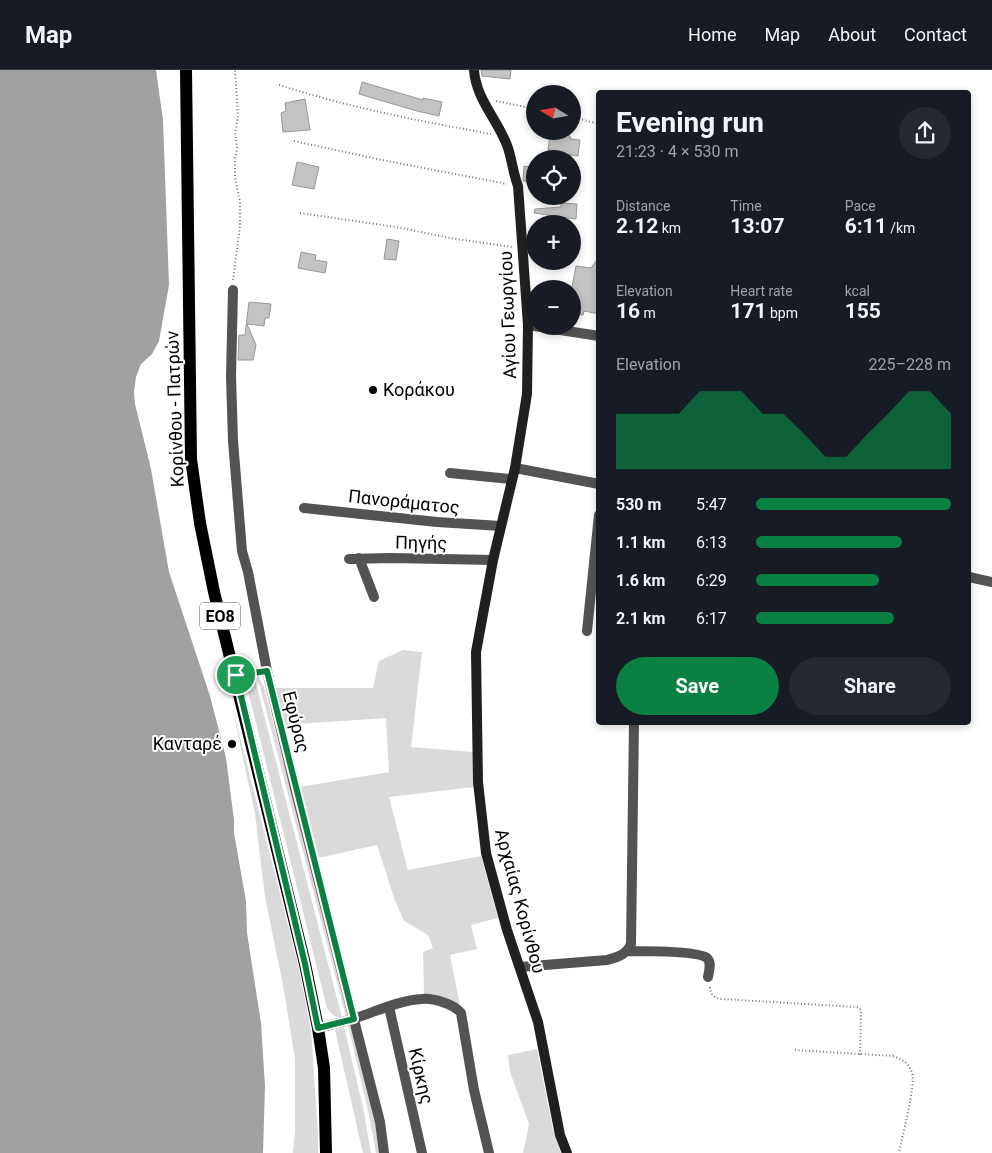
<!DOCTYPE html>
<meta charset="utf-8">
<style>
:root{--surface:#171b24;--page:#242831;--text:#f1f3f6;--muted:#9ea1a6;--line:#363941;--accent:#0b8043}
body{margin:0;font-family:Roboto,sans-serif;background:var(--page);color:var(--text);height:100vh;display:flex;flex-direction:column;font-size:19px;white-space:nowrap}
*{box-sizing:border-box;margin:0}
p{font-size:16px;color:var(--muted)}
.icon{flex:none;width:28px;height:28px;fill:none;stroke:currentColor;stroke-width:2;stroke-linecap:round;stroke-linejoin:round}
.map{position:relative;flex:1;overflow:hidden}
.drawer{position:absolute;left:596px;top:20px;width:375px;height:635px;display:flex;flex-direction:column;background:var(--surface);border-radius:5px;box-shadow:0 2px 8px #0003}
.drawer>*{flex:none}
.needle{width:32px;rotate:281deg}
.fabs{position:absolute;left:526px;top:15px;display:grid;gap:10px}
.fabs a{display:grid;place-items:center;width:55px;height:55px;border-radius:50%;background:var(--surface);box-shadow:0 2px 8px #0003;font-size:25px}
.pin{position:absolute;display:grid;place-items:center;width:42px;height:42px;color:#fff;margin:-21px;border:2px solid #fff;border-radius:50%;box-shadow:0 1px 5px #0007}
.round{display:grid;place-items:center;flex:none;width:52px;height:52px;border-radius:26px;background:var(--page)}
.head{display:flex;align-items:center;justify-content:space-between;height:85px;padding:0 20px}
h1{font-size:28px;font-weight:700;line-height:38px}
.stats{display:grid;grid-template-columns:repeat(3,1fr);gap:8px;height:85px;padding:5px 20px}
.stats div{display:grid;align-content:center}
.stats b{font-size:21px;font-weight:700}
.stats small{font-size:14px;font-weight:400}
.stats p{font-size:14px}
.chart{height:140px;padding:10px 20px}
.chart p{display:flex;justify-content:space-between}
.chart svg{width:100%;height:90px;margin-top:5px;fill:var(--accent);opacity:.7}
.primary-button{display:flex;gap:10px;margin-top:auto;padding:10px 20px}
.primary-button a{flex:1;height:58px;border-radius:30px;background:var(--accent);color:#fff;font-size:20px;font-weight:700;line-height:58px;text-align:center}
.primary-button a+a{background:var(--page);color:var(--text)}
ul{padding:0 20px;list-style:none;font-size:16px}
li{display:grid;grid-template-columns:80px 60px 1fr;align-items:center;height:38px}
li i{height:12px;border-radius:6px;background:var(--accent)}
header{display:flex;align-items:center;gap:30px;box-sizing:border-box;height:70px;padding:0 25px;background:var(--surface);border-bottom:1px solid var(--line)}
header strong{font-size:24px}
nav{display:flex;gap:28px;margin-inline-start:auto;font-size:18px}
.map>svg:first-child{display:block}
</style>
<header>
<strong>Map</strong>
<nav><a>Home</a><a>Map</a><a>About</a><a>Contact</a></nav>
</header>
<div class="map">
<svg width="992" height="1083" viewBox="0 0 992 1083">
<rect width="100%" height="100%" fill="#fff"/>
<path fill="#dadada" d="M403,580L422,582L411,677L473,682L474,717L389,727L408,800L481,786L498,848L471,855L477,879L450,885L460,935L424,924L423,882L433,878L428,865L404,851L394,828L377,775L318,788L299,717L389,702L386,648L283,655L273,618H373L379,591Z
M257,605L264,617L349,941L348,945L346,947Z
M254,606L342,948C334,947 331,944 327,938L248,621V614Z
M232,636L298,894L311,959L318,1065V1083H293L295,1061V989L283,915L265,827L255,744Z
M348,955L352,958L372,1034L380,1083H376L367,1036Z
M344,957L363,1037L371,1083H363L335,960Z
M537,979L553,1060L561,1083H523L529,1054L510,1002L508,985Z"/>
<path fill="#a1a1a1" d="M0,0H156L163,50L169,215L159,271L152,284L141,294L136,307L134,322L135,334L151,399L169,502L210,626L226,688L234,750V763L246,831L247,863L261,953L265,1016L263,1083H0Z"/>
<path fill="#c3c3c3" stroke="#979797" d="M481,0H511L510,9L482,6Z
M362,12L423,30V28L442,32L439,46L417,41L359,24Z
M305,29L310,60L283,62L281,43L286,41L285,33Z
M559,64L569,65L571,69L580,70L578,86L557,83L558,81L548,80L550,66L558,68Z
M297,92L319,97L314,119L292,115Z
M524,96L535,98V112L523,111Z
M561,133L577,134L576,149L534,143L535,139L561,137Z
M387,169L399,171L396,190L384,189Z
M301,182L316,185L315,190L327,192L325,203L298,198Z
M599,187V244L584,241L583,245L572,244V217L576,196L591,198Z
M249,232L271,234L269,248H265L264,256L247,254L256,275L253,290H238L239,265H245Z"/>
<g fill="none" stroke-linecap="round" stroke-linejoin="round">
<path stroke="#757575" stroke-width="2" stroke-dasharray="1 2.5" stroke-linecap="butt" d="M279,15C348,37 419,51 491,64
M496,31L535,39
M572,47L599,54
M294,71L382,90L507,114
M300,143L396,157L450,168L512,177
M233,210L240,156V132L235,108V89L237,79L235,63L238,46L235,0
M244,604L257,602
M710,917C711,925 713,927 721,929L857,937L861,940L860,985
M795,980L893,986C902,989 909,993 912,1003C916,1015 902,1067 899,1083"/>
<path stroke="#535353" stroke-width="10" d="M233,220L231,306L233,371L242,481L248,502L267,601L295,718L380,1052L384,1083
M528,255L599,266
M515,398L599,414
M450,403L511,409
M304,438L437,452L501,456
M359,488L374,527
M349,489L391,488L493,490
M969,507L992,512
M587,561L599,445
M628,881C641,881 699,881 707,888C712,893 709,900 708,907
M520,897L607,890C618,887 626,885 631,874L634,652
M389,937L422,1083
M318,958C331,955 343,952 356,948C377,941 400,930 422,929C433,928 454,934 461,943L474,1020L489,1083"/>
<path stroke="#202020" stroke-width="10" d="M474,0C476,30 499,51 508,78C512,90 513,103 518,116L528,255L527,324L515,398L493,490L476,582L478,712L486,783L507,860L538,952L560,1065L567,1083"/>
<path stroke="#000" stroke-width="12" d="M186,0L191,389L200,453L214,522L305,894L318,958L324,998L326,1083"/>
</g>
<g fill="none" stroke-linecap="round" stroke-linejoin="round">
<g stroke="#fff" stroke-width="10">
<path id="route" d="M267,601L354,949L318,958L305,894L236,605Z"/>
</g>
<use href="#route" stroke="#0b8043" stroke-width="6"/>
</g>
<g fill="#000" stroke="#fff" stroke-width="2">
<circle cx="373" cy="320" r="5"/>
<circle cx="232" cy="674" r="5"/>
</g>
<g text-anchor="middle" stroke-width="4" stroke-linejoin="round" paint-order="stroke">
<rect fill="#fff" stroke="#4c4c4c" stroke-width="1" x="200" y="532.5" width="40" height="27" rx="4"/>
<g font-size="16" font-weight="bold" fill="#000">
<text x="220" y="552">ΕΟ8</text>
</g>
<g font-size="18" fill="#000" stroke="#fff">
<text transform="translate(508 245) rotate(-92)" y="6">Αγίου Γεωργίου</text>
<text transform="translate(175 339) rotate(-92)" y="6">Κορίνθου - Πατρών</text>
<text transform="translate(404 432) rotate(6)" y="6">Πανοράματος</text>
<text transform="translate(421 473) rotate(1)" y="6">Πηγής</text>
<text transform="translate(296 652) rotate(76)" y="6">Εφύρας</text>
<text transform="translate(520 831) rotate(75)" y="6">Αρχαίας Κορίνθου</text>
<text transform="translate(421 1006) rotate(77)" y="6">Κίρκης</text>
</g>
<g font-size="18" fill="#000" stroke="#fff" text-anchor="start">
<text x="383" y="326">Κοράκου</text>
<text x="222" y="680" text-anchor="end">Κανταρέ</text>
</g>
</g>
</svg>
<div class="fabs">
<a><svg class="needle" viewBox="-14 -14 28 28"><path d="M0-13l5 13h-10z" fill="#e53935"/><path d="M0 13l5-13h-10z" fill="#9ea1a6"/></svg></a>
<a><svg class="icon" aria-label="locate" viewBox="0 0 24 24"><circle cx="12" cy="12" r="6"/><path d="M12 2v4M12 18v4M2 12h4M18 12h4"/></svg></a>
<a>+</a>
<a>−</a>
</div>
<div class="pin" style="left:236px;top:605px;background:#1e9e55"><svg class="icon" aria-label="arrive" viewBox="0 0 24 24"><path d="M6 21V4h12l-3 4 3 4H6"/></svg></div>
<section class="drawer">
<div class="head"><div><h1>Evening run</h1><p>21:23 · 4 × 530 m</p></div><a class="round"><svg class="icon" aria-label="share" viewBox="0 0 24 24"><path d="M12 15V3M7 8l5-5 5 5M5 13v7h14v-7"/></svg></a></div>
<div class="stats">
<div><p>Distance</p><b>2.12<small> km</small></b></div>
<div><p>Time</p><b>13:07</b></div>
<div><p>Pace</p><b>6:11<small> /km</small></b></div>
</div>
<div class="stats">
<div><p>Elevation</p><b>16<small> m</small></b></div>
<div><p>Heart rate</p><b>171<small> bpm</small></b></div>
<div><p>kcal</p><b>155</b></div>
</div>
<div class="chart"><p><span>Elevation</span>225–228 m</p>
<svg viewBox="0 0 160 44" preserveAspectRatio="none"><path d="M0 44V17L10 17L20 17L30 17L40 6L50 6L60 6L70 17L80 17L90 27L100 38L110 38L120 27L130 17L140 6L150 6L160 17V44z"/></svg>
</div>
<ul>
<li><b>530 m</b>5:47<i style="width:100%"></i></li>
<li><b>1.1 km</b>6:13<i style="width:75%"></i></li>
<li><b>1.6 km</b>6:29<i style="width:63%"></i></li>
<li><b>2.1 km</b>6:17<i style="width:71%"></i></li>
</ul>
<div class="primary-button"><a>Save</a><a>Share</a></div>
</section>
</div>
